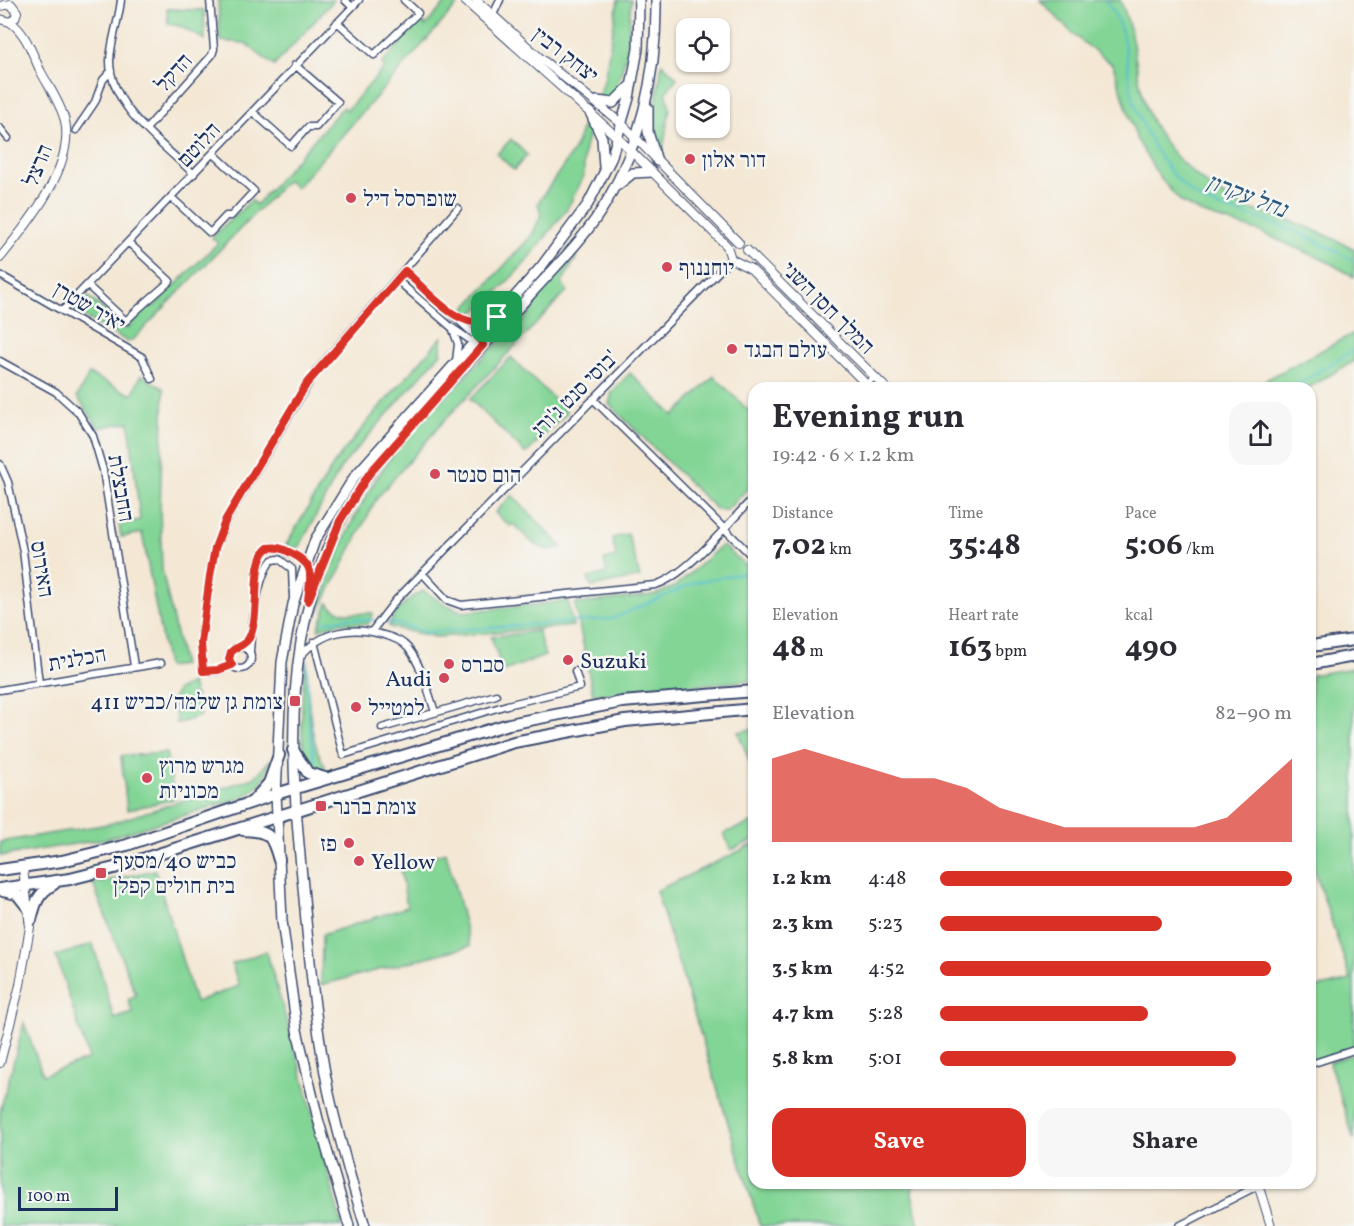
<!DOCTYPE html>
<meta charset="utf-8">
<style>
:root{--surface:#fff;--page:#f7f7f7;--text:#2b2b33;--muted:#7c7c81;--accent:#d93025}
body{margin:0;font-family:Vollkorn,"Frank Ruhl Libre",serif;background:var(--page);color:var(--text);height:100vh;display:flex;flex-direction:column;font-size:22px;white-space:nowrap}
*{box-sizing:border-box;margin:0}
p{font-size:20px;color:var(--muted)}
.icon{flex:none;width:33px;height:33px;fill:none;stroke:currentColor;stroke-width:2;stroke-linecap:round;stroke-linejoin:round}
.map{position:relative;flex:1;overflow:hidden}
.sheet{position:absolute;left:748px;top:382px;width:568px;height:807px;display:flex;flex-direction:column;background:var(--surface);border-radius:18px;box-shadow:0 2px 4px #0004}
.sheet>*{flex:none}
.tools{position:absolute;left:676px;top:18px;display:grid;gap:12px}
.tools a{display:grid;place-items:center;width:54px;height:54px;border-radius:12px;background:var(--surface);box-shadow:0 2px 4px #0004;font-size:30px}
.scale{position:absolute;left:18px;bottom:15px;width:100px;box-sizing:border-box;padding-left:6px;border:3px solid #1b2f5e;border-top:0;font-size:16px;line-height:21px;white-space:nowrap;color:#1b2f5e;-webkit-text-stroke:4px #f6f6f2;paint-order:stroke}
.pin{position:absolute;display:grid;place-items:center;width:51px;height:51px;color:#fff;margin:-26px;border-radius:12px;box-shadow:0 3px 9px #0006}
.round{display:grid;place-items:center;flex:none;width:63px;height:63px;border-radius:18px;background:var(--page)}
.head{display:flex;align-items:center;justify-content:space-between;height:102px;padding:0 24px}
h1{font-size:33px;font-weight:700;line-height:45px}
.figures{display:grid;grid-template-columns:repeat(3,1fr);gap:9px;height:102px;padding:6px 24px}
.figures div{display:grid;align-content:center}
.figures b{font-size:30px;font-weight:700}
.figures small{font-size:16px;font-weight:400}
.figures p{font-size:16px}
.chart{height:168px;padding:12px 24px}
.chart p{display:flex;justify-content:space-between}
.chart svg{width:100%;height:108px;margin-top:6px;fill:var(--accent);opacity:.7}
.cta{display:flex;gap:12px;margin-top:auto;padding:12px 24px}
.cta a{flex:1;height:69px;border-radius:18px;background:var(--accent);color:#fff;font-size:24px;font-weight:700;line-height:69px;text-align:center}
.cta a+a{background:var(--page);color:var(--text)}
ul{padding:0 24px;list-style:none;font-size:20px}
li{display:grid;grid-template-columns:96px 72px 1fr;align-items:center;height:45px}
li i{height:15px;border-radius:8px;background:var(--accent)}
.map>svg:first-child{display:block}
</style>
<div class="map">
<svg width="1354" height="1226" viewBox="0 0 1354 1226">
<rect width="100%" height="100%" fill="#f6f6f2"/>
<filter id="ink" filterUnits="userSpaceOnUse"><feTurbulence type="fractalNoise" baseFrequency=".0167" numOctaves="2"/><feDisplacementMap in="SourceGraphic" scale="12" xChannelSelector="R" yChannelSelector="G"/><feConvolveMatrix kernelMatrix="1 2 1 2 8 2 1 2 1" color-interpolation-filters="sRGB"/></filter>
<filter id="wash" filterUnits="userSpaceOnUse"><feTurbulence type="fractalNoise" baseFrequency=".008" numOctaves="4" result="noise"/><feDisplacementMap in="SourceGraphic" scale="24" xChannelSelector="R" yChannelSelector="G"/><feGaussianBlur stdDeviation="1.35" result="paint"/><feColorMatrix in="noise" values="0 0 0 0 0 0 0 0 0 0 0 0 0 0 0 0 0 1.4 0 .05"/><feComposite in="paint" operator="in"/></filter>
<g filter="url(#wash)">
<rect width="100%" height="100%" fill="#f4e8d5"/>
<path fill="#83d596" stroke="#4f827a" stroke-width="1.5" d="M218,0H334L274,66L245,43L220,41Z
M448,0L459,3L296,188L287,180L134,339L128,342L74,311L87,296L127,329L145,308L154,306L218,243L212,238C224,224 238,214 251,200L256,205L343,107L347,110L385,67L382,64L421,20L425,26Z
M618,0H631L627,52L614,98L606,100L598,96L604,81Z
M1040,0H1120C1137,36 1134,78 1149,115C1166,154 1205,188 1243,206C1255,212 1270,214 1283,218C1308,227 1331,236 1354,249V277L1328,262L1258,231L1203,214L1181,202L1160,178L1137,140L1113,65L1075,36Z
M167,9L204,10L205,40L180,26L168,24Z
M662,63L677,78L666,92L670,108L662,155C649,122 657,97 662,63Z
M586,116L592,119L584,153V176L567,209L527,261L489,301L470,315L464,310L532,235L541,215L538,203L574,150Z
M511,139L527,155L514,170L497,154Z
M578,255L562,282L567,291L442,423L377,498L315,619C332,563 354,508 389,460C420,417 462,381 498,342L519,325L531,311L542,291Z
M1354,333V361L1308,388H1251Z
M442,337L441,353L342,466L300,546L296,549L286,545L335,462L379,408Z
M511,357L567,412L526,454L470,399Z
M630,373L674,416L714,376L754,416V482L727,510H717L609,404L612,392Z
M89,374L132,395L141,375L164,389L160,509L162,570L183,665L167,667L142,533L121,537L119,524L140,520L129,422L99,428L77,397Z
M512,495L562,547L547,550L534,544L513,524L510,526L495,513Z
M628,534L640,577L591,587L588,578L607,573L604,560L616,557L612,538Z
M722,545L745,565L754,563V680L593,695L575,604L654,595L676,586Z
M424,591L442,603L463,612L568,601L573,626L436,637L389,627C391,614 411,595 424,591Z
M328,603C339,617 358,613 373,613L368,624L339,623L318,629Z
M538,631L545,656L503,671L491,637Z
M305,660C309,690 308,744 326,767C318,770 313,769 306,764C298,730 303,694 305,660Z
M1354,668V1050L1311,1062V989L1351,980L1311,860V675Z
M192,683L200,716L177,724L173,698L177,690Z
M754,729V773L738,732Z
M166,753L175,799L127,810L121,756Z
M270,760C266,780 256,791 238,799L106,839L0,856V842L109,824L254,778Z
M754,822V840L731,850L724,833Z
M754,844V1184H913L912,1194L919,1226H760L656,891Z
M446,852L470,946L321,985L322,935L407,907L400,866Z
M155,870L195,1002L239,986L232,964L266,951L301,1069L342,1226H0V1112L24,1023L43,1075L89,1059L56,956L93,944L114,1019L133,1013L128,1000L136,995L93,884Z
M1354,1054V1140L1329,1062Z"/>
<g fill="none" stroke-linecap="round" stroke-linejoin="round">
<path stroke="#52bfcb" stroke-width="2" d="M1105,0C1132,30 1123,73 1136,108C1149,142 1172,185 1206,202C1225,211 1247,214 1267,221C1298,231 1326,245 1354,261
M1292,388L1354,350
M325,622L349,618L394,623L427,632L612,619L696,582L754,571
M307,662L308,710L315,765"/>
</g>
</g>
<g filter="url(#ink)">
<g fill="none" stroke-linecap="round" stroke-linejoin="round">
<g stroke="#3c4b70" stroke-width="9">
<path id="minor" d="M121,0C119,20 111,40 110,60C109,107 164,145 194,174
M345,0L352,7
M492,17L500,0
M337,22L374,55L418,13L404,0
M253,112L291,146L308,127H316L338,102L295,65
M0,128L8,138
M147,128L212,55L214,49L210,0
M76,130L95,102L103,80L111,71
M172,198L210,233L226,216H231L254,191L214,154
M405,271L480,340
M0,275L142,357L152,379
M397,280L451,327L476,344
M87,285L126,321C140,306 155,295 170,281L129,243
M62,311L359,0
M464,320L481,323L492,320
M453,330L458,344L456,361
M0,361L56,392L78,412L93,436L103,470L134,666
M863,388L874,377
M593,399L754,558
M0,464L8,482L23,551L39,683
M422,573L447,600L461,605L655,585C687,576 730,521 754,497
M258,593C257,577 254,552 273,547L306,560L311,570L309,591
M372,631L395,601L731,259
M314,642L343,755L507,705L580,687L575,671
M229 658a11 11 0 1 1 22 0a11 11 0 1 1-22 0Z
M250,652C251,631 257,576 272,560L279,559L292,569L293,597
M300,657C321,631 352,625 384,635C392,637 402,641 408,648C422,666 428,691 435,712
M232,665L218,671H203L201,643L210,576L215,548L227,519L316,371L458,208
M0,690L161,663
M382,728L496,695
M1311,1064L1354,1050
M1179,1226L1259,1185"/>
</g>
<g stroke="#3c4b70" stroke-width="10">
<path id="tertiary" d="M464,0L618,138L721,240L727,246L731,259L751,269L870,388
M476,0L539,57L622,124L739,243
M0,6L11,4L17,12L15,18L10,22L0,19
M747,250L886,388
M0,258C27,225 75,167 65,121C61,104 49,87 41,72C33,56 26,32 10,22
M0,1063L20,985L30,927L23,868
M1258,1184L1271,1226"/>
</g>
<g stroke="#3c4b70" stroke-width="12">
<path id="primary" d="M597,101L613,103L630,86
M648,108V132L657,161
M590,112L602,138L604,167
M618,185L633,173L652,172
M349,1226L318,1119L297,1030L282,921L276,794L282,662L293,604L315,540L355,476L541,267L588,204L611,159L629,98L638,49L639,0
M365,1226C351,1180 338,1135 328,1089C315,1022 309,955 303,887C290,757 280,623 349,505C370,467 400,437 429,405C463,368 496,332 530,295C557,265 587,236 607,201C642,140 657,70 656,0"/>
</g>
<g stroke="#3c4b70" stroke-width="14">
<path id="trunk" d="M1311,646L1354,640
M1311,664L1354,656
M293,750L308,773L325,778
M253,801L269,783L279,755
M243,830C270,831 272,835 279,860
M0,870L62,861L127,845L276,794L509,724L622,702L754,691
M0,889L70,879L114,868L514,742L625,721L754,709
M3,891L17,894L29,909
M31,920C35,903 38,893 54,884"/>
</g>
<use href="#minor" stroke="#fff" stroke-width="6"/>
<use href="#tertiary" stroke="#fff" stroke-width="8"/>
<use href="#primary" stroke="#fff" stroke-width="9"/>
<use href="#trunk" stroke="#fff" stroke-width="10"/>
</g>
</g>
<g fill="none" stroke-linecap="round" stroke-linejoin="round" filter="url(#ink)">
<g stroke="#fff" stroke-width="12">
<path id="route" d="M405,271C428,291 464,339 497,317L479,338L483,345L369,474L340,521L308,601C310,575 317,566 291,553C283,549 277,546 268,548C249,562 262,614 249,638C244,646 237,646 231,652L229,659L232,665L218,670L203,671L201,643L210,576L215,548L226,519L307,383Z"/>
</g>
<use href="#route" stroke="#d93025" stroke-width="8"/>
</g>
<g fill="#d1495b" stroke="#f6f6f2" stroke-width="2">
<circle cx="690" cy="159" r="6"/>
<circle cx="351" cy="198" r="6"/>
<circle cx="667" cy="267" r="6"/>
<circle cx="732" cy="349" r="6"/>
<circle cx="435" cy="474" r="6"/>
<circle cx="568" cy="660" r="6"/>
<circle cx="449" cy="664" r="6"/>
<circle cx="444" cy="678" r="6"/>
<rect x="289" y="695" width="12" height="12" rx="3"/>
<circle cx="356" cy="707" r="6"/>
<circle cx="147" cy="778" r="6"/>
<rect x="315" y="800" width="12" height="12" rx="3"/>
<circle cx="349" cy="843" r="6"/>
<circle cx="359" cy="861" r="6"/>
<rect x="95" y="867" width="12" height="12" rx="3"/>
</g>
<g text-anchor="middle" stroke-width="5" stroke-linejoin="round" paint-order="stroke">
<g font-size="22" fill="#1b2f5e" stroke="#f6f6f2">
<text transform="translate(566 54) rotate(38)" y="8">יצחק רבין</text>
<text transform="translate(173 72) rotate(-48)" y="8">הדקל</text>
<text transform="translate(198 144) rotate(-47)" y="8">הלוטם</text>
<text transform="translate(37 165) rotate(-68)" y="8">הרצל</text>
<text transform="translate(90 306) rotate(30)" y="8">יאיר שטרן</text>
<text transform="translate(829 307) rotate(45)" y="8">המלך חסן השני</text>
<text transform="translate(574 393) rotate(-45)" y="8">בוסי סנט ג'ורג'</text>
<text transform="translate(122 488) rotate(80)" y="8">החבצלת</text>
<text transform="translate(43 569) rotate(81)" y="8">האירוס</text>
<text transform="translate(77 658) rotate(-10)" y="8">הכלנית</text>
</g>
<g font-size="22" fill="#1b2f5e" stroke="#f6f6f2" text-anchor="start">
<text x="702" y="167">דור אלון</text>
<text x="363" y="206">שופרסל דיל</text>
<text x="679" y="275">יוחננוף</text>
<text x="744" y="357">עולם הבגד</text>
<text x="447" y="482">הום סנטר</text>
<text x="580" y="668">Suzuki</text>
<text x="461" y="672">סברס</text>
<text x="432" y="686" text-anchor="end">Audi</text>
<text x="283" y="709" text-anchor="end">צומת גן שלמה/כביש 411</text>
<text x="368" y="715">למטייל</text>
<text x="159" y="773">מגרש מרוץ<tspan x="159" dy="25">מכוניות</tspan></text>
<text x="333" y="814">צומת ברנר</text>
<text x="337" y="851" text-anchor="end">פז</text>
<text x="113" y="868">כביש 40/מסעף<tspan x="113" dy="25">בית חולים קפלן</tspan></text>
<text x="371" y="869">Yellow</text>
</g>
<g font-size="24" font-style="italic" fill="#2c5a7f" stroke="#f6f6f2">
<text transform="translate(1247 195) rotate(21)" y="8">נחל עקרון</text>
</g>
</g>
</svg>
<div class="tools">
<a><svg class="icon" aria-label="locate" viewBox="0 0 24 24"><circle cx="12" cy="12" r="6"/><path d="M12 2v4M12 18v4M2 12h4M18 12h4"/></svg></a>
<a><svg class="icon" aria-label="layers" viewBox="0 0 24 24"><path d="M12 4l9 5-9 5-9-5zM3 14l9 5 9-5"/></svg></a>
</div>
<div class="scale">100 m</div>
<div class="pin" style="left:497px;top:317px;background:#1e9e55"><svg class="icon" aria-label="arrive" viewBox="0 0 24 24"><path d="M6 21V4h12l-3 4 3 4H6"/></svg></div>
<section class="sheet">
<div class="head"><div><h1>Evening run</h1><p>19:42 · 6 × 1.2 km</p></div><a class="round"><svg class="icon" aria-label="share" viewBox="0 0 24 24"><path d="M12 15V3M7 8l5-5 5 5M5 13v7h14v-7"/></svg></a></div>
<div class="figures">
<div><p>Distance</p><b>7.02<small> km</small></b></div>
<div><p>Time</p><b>35:48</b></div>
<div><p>Pace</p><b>5:06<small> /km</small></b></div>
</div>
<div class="figures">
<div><p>Elevation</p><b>48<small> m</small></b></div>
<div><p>Heart rate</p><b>163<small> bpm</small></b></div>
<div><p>kcal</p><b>490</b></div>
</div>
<div class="chart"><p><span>Elevation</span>82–90 m</p>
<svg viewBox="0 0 160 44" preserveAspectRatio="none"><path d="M0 44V10L10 6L20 10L30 14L40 18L50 18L60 22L70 30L80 34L90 38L100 38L110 38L120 38L130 38L140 34L150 22L160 10V44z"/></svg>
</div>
<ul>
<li><b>1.2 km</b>4:48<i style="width:100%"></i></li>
<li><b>2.3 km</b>5:23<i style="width:63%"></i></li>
<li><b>3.5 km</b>4:52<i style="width:94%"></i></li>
<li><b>4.7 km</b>5:28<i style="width:59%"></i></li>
<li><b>5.8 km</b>5:01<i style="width:84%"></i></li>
</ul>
<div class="cta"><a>Save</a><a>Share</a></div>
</section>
</div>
